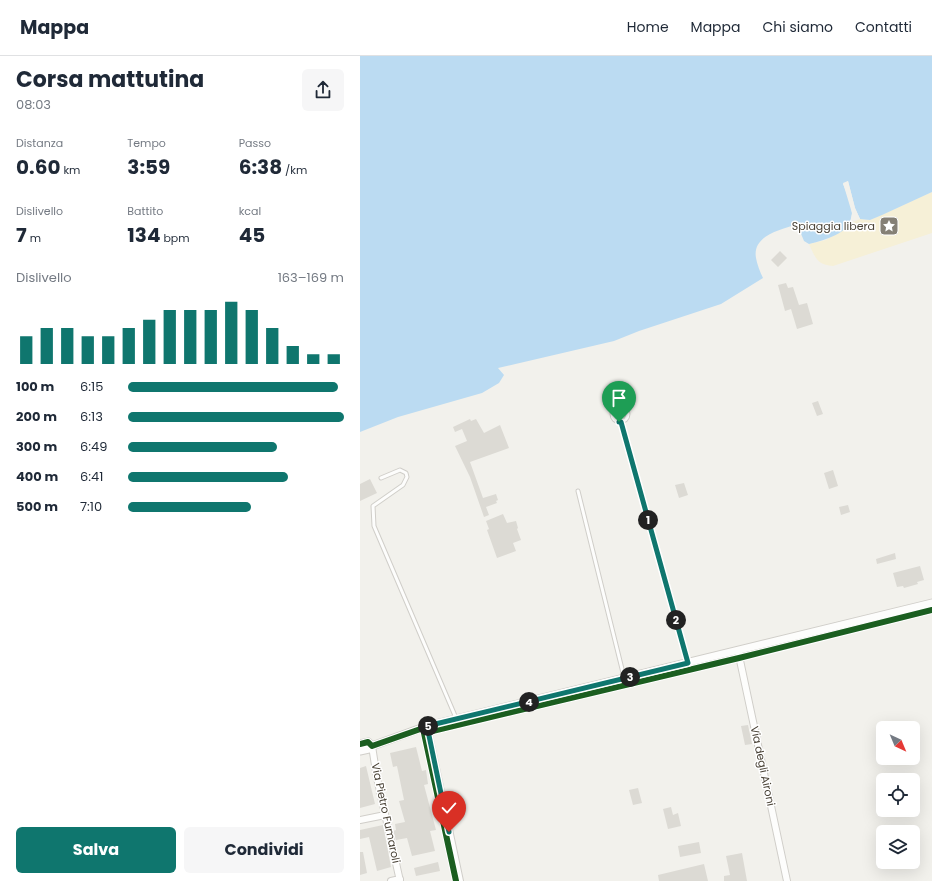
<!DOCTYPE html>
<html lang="it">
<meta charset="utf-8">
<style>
:root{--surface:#fff;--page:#f6f6f7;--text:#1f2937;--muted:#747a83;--line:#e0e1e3;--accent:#0f766e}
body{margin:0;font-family:Poppins,sans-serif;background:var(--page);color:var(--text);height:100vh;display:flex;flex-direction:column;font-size:15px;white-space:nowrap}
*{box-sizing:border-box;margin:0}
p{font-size:13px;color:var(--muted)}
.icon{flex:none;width:22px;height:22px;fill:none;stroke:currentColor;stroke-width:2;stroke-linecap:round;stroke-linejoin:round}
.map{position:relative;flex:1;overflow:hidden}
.panel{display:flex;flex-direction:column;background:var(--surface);width:360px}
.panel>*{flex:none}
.needle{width:26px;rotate:136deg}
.controls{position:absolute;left:516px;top:665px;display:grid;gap:8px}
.controls a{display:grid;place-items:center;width:44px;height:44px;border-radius:6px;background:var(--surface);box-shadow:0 4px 16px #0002;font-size:20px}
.pin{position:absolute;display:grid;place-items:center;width:34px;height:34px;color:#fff;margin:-41px -17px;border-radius:50% 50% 50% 0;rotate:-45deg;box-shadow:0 0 4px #0007}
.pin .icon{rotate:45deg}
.km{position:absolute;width:20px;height:20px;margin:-10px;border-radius:50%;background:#222;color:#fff;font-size:11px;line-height:20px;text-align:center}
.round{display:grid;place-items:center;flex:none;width:42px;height:42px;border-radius:6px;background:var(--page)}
.head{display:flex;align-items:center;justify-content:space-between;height:68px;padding:0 16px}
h1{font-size:22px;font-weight:700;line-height:30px}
.metrics{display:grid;grid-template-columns:repeat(3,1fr);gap:6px;height:68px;padding:4px 16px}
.metrics div{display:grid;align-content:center}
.metrics b{font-size:20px;font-weight:700}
.metrics small{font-size:11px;font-weight:400}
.metrics p{font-size:11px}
.chart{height:112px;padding:8px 16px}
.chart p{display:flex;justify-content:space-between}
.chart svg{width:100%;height:72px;margin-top:4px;stroke:var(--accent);stroke-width:6}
.button{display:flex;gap:8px;margin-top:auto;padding:8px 16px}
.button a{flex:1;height:46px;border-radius:6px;background:var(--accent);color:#fff;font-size:16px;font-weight:700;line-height:46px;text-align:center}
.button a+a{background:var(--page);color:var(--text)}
ul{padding:0 16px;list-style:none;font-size:13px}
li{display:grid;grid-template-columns:64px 48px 1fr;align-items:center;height:30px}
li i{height:10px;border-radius:5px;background:var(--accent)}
header{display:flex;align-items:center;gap:24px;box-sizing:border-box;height:56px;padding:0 20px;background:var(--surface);border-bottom:1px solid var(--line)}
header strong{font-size:19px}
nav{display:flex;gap:22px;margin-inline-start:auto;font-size:14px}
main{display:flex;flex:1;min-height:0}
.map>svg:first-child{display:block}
</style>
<header>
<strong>Mappa</strong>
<nav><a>Home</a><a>Mappa</a><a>Chi siamo</a><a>Contatti</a></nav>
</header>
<main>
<section class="panel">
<div class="head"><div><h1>Corsa mattutina</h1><p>08:03</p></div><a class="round"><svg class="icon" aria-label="share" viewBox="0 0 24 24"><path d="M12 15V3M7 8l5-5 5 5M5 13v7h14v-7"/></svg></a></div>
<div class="metrics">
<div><p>Distanza</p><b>0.60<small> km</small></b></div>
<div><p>Tempo</p><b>3:59</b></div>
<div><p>Passo</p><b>6:38<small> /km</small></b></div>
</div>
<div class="metrics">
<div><p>Dislivello</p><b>7<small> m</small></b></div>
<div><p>Battito</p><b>134<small> bpm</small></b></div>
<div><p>kcal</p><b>45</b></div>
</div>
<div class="chart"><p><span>Dislivello</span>163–169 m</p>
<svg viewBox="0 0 160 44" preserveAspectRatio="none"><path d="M5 44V27M15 44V22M25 44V22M35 44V27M45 44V27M55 44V22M65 44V17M75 44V11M85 44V11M95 44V11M105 44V6M115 44V11M125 44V22M135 44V33M145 44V38M155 44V38"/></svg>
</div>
<ul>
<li><b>100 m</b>6:15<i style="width:97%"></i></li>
<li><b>200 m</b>6:13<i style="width:100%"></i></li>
<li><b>300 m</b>6:49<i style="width:69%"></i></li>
<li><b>400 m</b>6:41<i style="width:74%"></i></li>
<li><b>500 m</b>7:10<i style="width:57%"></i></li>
</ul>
<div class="button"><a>Salva</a><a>Condividi</a></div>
</section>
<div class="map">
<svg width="572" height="825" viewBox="0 0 572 825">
<rect width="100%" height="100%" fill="#f2f1ec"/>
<path fill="#f6f0d7" d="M572,136V177L473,210C457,209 455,201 449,188L466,184L484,173L490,167L500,163L510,164Z"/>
<path fill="#bbdbf2" d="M0,0H572V136L522,159L510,164L500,163L495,152L488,125L483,128C486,135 492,150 492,158C491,178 464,184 449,188L444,185L437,168C421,174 392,179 396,202C397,208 400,216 403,222L361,248L279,275L254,285L138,312L144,319L139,327L122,337L38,361L0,376Z"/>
<path fill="#f2f1ec" d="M488,125L495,152L500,163H498L493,152L487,128H486L494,157L492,166L490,167L492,157L483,127Z"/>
<path fill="#dcdad4" d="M420,195L427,202L418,211L411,204Z
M426,227L428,232L433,231L439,249L447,247L453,268L437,273L431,253L425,255L418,229Z
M458,345L463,358L457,360L452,347Z
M110,363L111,365L116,363L124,377L140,369L149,392L110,406L123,442L136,438L138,444L136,445L137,447L126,451L129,459L124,461L110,421L95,390L107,385L102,373L95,376L93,371Z
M473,414L478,430L469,433L464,417Z
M10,423L17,437L0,445V428Z
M324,427L328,439L319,442L315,429Z
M488,449L490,456L481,459L479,451Z
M143,458L147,467L156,465L158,472L157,473L161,484L153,487L156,495L137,502L127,474L129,473L126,465Z
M535,497L536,503L517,508L516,503Z
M560,510L564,524L557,526L558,528L544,532L543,530L537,531L533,517Z
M388,669L392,688L385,689L381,670Z
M56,691L62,715L66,714L68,728L64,729L76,774L70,775L75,795L52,800L47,782L36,784L33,775L36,774L35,768L45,766L39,745L44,744L37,710L33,711L30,697Z
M6,710L15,748L0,752V712Z
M278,732L282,747L273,749L269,734Z
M311,751L313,759L318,757L321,770L308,773L303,753Z
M23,769L31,811L17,815L9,781L0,783V774Z
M339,786L341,797L320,801L318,790Z
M0,796H3L7,817L0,819Z
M382,797L387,825H364V820L370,819L366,800Z
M78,806L80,815L56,820L54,812Z
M344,808L348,825H299L298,819Z"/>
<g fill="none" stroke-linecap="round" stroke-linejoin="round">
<g stroke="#d0cec9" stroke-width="5">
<path id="service" d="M252 358a8 8 0 1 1 16 0a8 8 0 1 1-16 0Z
M261,366L328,607
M21,422L40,414L46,417L47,421L43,429L13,450L14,470L96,662
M218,435L264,621"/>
</g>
<g stroke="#d0cec9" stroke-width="8">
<path id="minor" d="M378,595L427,825
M67,670L100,825
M12,690L17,722L40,825
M0,764L25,759
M31,825L40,823"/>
</g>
<g stroke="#d0cec9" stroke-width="9">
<path id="tertiary" d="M0,688L8,686L12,690
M0,695L9,693L12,690L67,670L572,547"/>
</g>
<use href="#service" stroke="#fdfdfc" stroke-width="3"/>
<use href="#minor" stroke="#fdfdfc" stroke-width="6"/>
<use href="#tertiary" stroke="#fdfdfc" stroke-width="7"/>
<g stroke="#fff" stroke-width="8">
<path id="cycleway" d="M0,688L8,686L12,690L69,670
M96,825L64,677L379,602L572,554"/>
</g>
<use href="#cycleway" stroke="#1b5e20" stroke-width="6"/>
</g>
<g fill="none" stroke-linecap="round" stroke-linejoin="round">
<g stroke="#fff" stroke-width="8">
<path id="route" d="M89,776L67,670L328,607L261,366H259"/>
</g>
<use href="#route" stroke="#0f766e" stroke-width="5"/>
</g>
<defs>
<g id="sight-square" transform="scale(1)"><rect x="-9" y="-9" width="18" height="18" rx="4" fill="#858076" stroke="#fff"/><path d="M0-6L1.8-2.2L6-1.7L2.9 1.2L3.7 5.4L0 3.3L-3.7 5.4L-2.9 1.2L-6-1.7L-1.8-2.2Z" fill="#fff"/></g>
</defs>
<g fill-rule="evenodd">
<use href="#sight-square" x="529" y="170"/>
</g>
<g text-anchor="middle" stroke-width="3" stroke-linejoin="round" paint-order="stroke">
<g font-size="11" fill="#4a4337" stroke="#fff" text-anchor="end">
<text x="515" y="174">Spiaggia libera</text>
</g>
<g font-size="11" fill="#4a4337" stroke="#fff">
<text transform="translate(403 710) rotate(78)" y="4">Via degli Aironi</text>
<text transform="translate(26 757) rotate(78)" y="4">Via Pietro Fumaroli</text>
</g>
</g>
</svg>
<div class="controls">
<a><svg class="needle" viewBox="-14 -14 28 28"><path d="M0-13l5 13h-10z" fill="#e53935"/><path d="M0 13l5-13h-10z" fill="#747a83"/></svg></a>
<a><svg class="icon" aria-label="locate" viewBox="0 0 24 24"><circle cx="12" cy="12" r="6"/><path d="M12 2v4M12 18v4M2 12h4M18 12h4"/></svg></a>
<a><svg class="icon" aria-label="layers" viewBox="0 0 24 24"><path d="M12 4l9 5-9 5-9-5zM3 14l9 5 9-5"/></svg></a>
</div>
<div class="pin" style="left:259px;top:366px;background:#1e9e55"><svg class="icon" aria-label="arrive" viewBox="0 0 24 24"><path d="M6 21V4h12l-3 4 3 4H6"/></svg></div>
<div class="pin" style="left:89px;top:776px;background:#d93025"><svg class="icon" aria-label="check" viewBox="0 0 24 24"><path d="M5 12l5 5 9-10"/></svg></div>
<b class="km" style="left:288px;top:464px">1</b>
<b class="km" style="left:316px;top:564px">2</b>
<b class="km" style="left:270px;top:621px">3</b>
<b class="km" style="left:169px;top:646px">4</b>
<b class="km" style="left:68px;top:670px">5</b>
</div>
</main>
